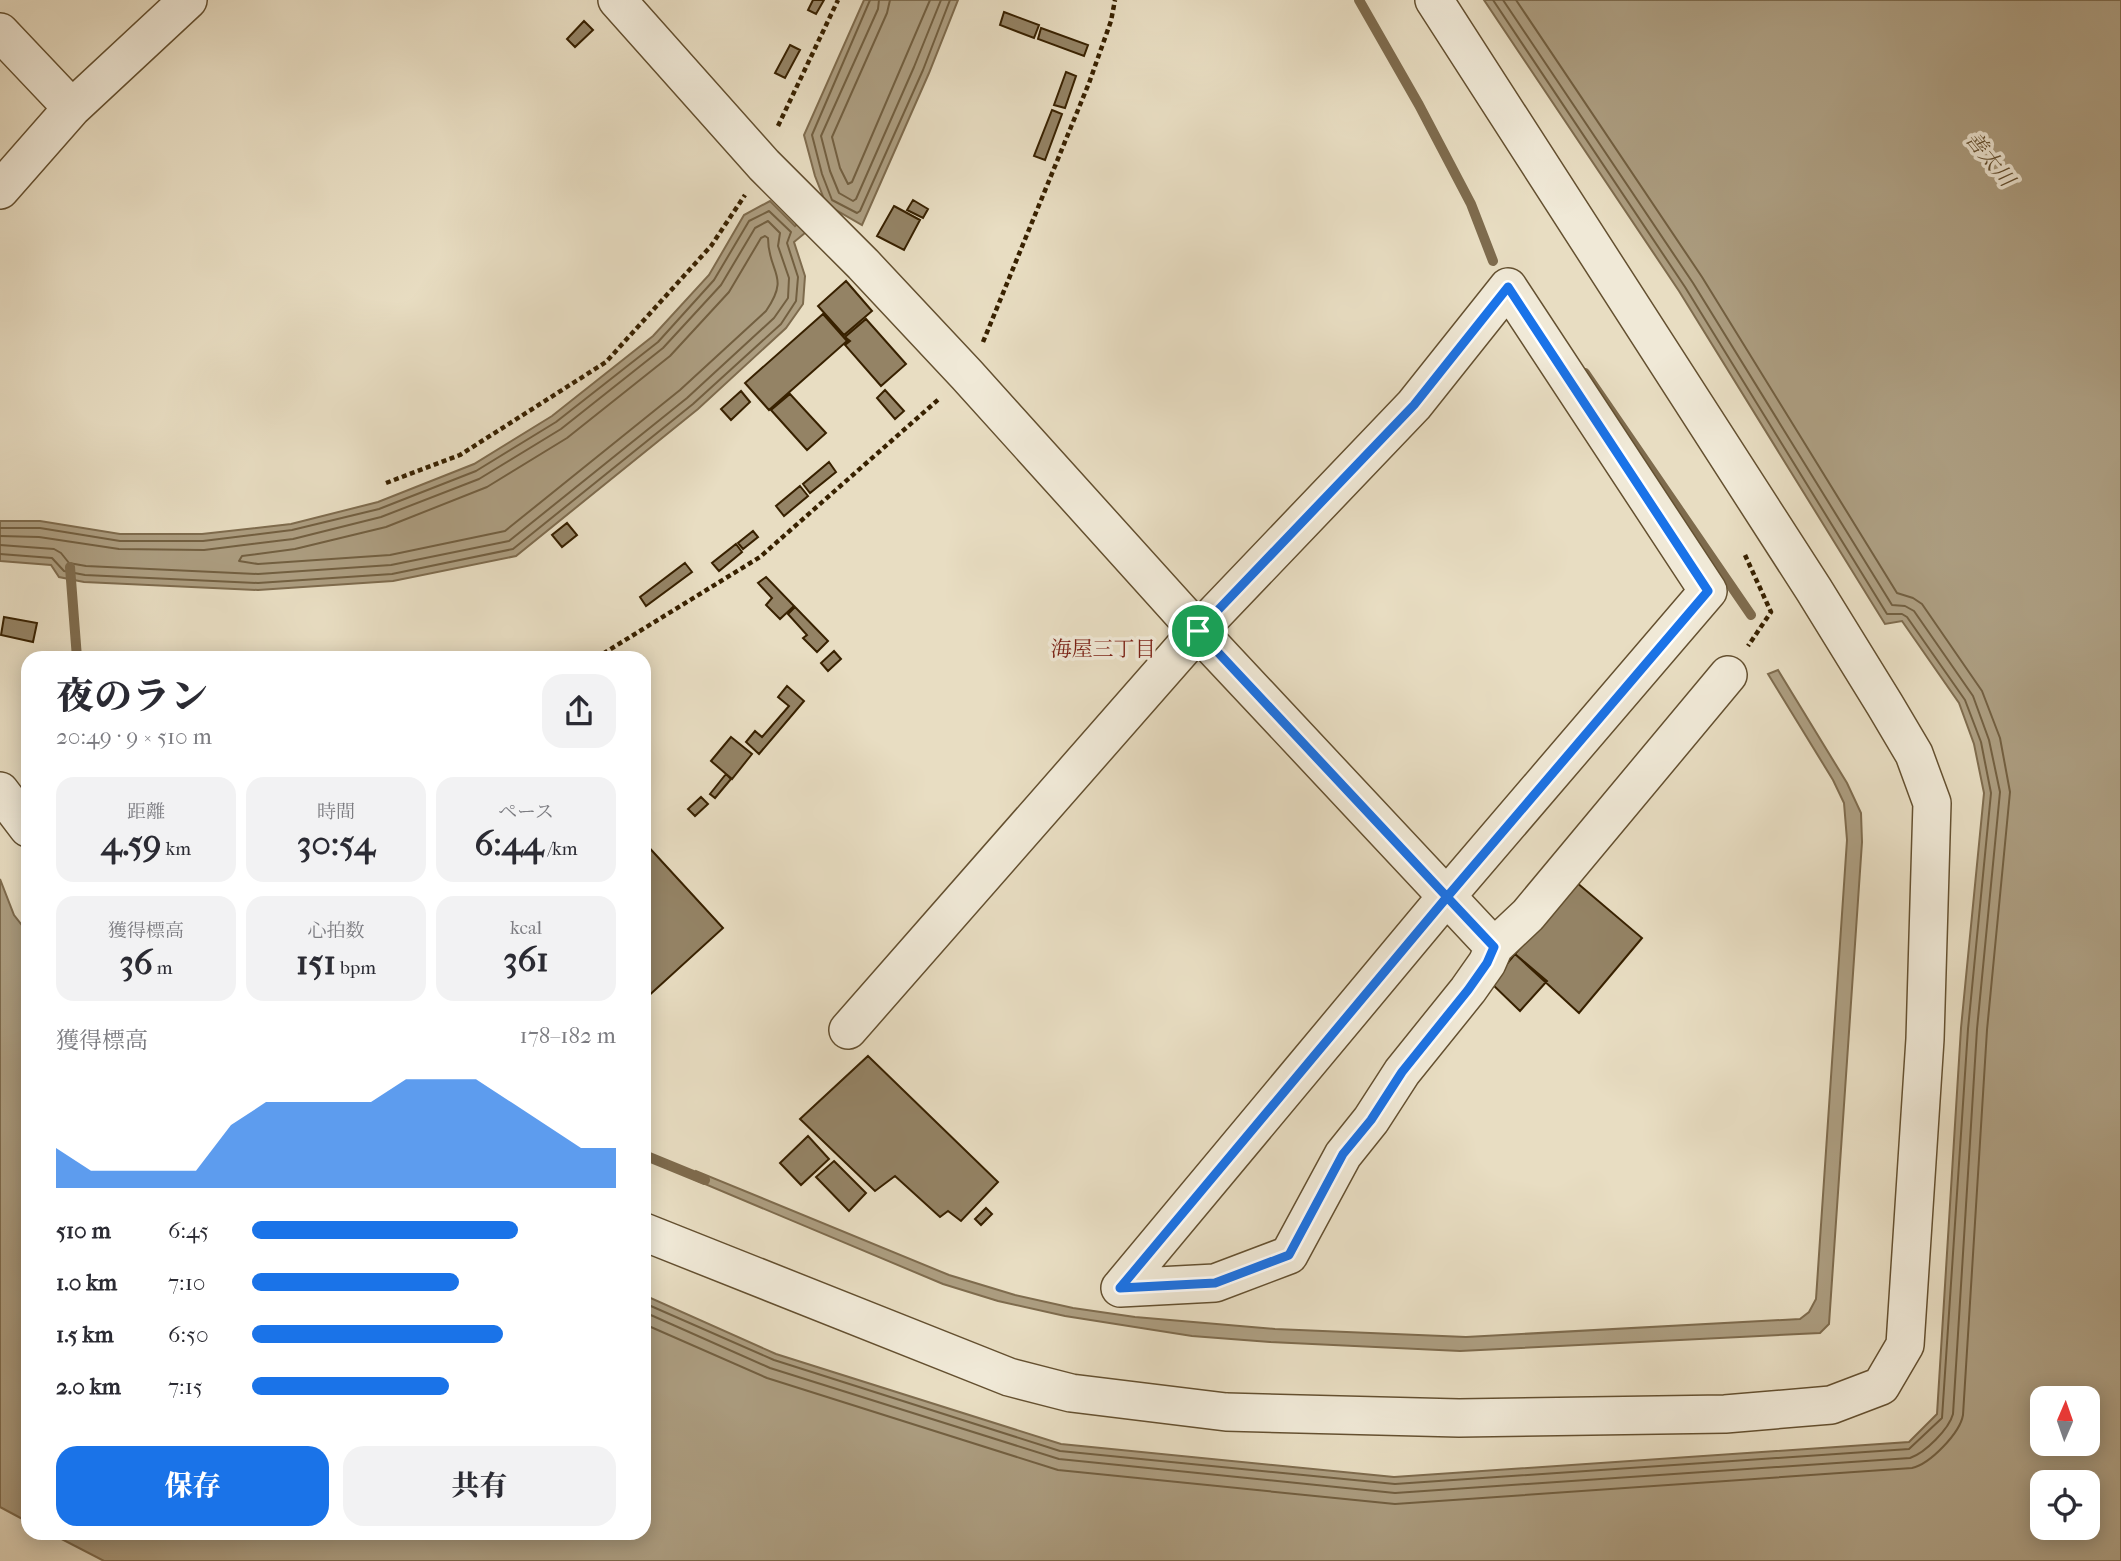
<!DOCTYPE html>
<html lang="ja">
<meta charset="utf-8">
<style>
:root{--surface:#fff;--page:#f2f2f3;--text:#2b2b33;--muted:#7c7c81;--accent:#1a73e8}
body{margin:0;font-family:"IM FELL French Canon","Noto Serif JP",serif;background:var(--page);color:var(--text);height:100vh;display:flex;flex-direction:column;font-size:26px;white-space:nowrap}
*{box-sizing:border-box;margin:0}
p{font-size:23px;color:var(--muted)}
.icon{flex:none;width:38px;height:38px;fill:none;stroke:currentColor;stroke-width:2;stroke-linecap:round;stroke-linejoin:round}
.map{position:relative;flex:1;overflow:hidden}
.side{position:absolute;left:21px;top:651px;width:630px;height:889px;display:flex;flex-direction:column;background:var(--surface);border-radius:21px;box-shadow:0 4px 18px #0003}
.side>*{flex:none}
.needle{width:46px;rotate:2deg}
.fabs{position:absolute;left:2030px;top:1386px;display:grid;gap:14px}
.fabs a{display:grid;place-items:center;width:70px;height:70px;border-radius:14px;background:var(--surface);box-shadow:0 4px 18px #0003;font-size:35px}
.pin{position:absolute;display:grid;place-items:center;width:60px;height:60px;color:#fff;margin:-30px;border:4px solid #fff;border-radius:50%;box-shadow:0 2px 7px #0007}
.round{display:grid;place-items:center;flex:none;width:74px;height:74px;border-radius:21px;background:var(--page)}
.overview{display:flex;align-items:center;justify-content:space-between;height:119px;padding:0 35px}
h1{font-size:38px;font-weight:800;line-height:52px}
.metrics{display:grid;grid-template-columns:repeat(3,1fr);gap:10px;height:119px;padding:7px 35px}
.metrics div{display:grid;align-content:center;border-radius:18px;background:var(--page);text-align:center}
.metrics b{font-size:35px;font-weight:800}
.metrics small{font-size:19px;font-weight:400}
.metrics p{font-size:19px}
.chart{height:196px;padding:14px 35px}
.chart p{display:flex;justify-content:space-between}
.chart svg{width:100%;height:126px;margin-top:7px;fill:var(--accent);opacity:.7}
.action{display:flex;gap:14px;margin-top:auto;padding:14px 35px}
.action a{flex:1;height:80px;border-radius:21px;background:var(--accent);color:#fff;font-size:28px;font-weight:800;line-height:80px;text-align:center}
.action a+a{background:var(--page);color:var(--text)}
ul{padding:0 35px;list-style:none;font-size:23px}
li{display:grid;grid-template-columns:112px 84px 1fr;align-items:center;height:52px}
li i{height:18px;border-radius:9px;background:var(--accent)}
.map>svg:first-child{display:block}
</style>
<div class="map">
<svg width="2121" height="1561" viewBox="0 0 2121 1561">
<rect width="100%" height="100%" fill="#e8ddc2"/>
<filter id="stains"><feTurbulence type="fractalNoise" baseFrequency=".00286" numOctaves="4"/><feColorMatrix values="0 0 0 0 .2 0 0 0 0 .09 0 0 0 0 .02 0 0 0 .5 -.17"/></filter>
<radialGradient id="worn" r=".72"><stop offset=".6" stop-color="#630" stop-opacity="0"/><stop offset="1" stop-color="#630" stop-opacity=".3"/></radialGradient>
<path fill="#ac9d80" stroke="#7e6b4d" stroke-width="2" fill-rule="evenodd" d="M864,0H958L929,73L862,225L834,209L794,242L805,276L803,304L786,328L698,409L516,556L393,581L258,590L84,582L59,577L51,565L0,561V521H40L120,534H202L291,524L378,502L474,464L552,416L653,336L709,275L744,215L770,201L795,226L824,199L815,176L804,135Z
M1484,0H2121V1561H104L50,1533H644V1295L776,1354L1061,1444L1394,1477L1909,1442L1937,1414L1961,1028L1984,793L1974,744L1959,703L1902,621L1885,624L1679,291ZM2088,1398V1444H2042V1398ZM2088,1482V1528H2042V1482Z
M1778,670L1847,783L1861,813L1862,842L1829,1324L1820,1333L1460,1351L1270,1342L1192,1336L1065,1316L998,1301L943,1284L693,1179L696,1171L949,1275L1015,1295L1073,1308L1135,1317L1275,1329L1466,1337L1800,1319L1809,1312L1816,1299L1847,840L1844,803L1833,780L1768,674Z
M0,879L14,915L28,933V1522L0,1507Z"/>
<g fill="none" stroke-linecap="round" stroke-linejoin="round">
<path stroke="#725f40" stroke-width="2" d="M870,0L812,135L822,174L832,200L857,213L860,211L923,70L950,0
M879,0L878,9L821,136L830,171L839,193L853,201L856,199L914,67L941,0
M890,0L887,13L832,137L840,168L848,184L852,182L930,0
M765,236L768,238C768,273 791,275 766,311L680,390L505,531L390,555L258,564L239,561L242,556L295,549L386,527L487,487L567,438L670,356L729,292L761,238Z
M0,528H40L120,541H203L292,530L379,509L476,471L556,422L658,342L714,280L749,221L769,211L791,232L787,243L798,277L796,301L781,324L693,404L513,549L392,574L258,583L85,575L64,571L52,558L0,554
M0,536L39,537L119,549L204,550L293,539L381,517L479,479L561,429L663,348L721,285L755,228L768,221L780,233L778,246L789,278L788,298L774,318L687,398L509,541L391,565L258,574L86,566L69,563L61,553L54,549L0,545
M644,1303L774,1360L1060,1451L1395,1484L1909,1449L1942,1418L1968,1029L1991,793L1981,742L1965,700L1907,617L1902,614H1887L1685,287L1493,0
M644,1312L770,1368L1059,1459L1395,1493L1910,1458C1925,1453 1949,1429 1953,1414L1977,1029L2000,792L1989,740L1973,696L1914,611L1905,606L1892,605L1693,283L1503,0
M644,1324L767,1378L1058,1470L1395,1504L1912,1468C1930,1464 1960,1433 1963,1415L1987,1030L2010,792L2000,738L1982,691L1922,604L1913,598L1897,593L1702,277L1516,0"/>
<path stroke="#7e6b4d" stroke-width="10" d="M1359,0L1419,105L1471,204L1493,261
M1585,373L1751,615
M70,567L77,658
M644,1155L705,1180"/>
</g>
<path fill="#948365" stroke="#382100" stroke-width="2" d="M813,0H824L816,14L808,10Z
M1004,12L1039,25L1034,38L1000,25Z
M584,21L593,30L575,47L567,39Z
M1041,28L1088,45L1084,56L1038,39Z
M790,45L800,50L785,78L775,73Z
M1066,72L1076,76L1065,108L1054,105Z
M1052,110L1062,114L1045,160L1034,156Z
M913,200L928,209L923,218L907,210Z
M894,206L920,220L904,250L877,236Z
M846,281L872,311L844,335L818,306Z
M823,314L847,341L769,410L745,383Z
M866,319L906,364L881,386L845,345L850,341L845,337Z
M885,390L904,411L895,419L877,398Z
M741,391L750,402L731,420L721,409Z
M790,394L826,433L807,450L771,410Z
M829,462L836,472L810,493L803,484Z
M800,486L808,496L784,516L776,506Z
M567,523L577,535L562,547L552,535Z
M753,531L758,537L743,549L738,543Z
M736,544L742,552L719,571L712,563Z
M685,563L692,572L646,606L640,597Z
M766,577L794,606L780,619L766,605L772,598L758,583Z
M795,607L828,641L817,652L803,638L807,635L788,614Z
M4,617L37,623L33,642L1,635Z
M834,651L841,659L828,671L821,663Z
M787,686L804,701L759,754L746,742L755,731L762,737L789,706L778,697Z
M731,737L752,754L732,779L711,761Z
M726,774L731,779L715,798L710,794Z
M701,797L708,804L695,816L688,809Z
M644,842L723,928L644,1000Z
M1576,882L1642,938L1579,1013L1515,954Z
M1515,954L1547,981L1520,1011L1491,983Z
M868,1056L998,1182L961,1221L948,1211L940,1217L895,1176L875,1191L800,1119Z
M808,1136L829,1159L801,1185L780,1163Z
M834,1161L866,1193L849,1211L816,1177Z
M986,1208L992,1214L981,1225L975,1219Z"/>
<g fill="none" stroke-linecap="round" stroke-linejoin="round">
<g stroke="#645030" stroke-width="40">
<path id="minor" d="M617,0L764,165L863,264L967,375L1198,631L1494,947L1528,915L1728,675
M0,32L72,108
M0,190L72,108L188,0
M0,791L28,828
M848,1030L1198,631L1414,405L1508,287L1708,591L1446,897L1120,1288
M644,1232L1009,1377L1071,1393L1226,1412L1459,1418L1725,1414L1831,1405L1881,1386L1905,1345L1925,1039L1932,803L1914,754L1885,705L1814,590L1434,0
M1120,1288L1215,1283L1289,1255L1343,1155L1371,1120L1402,1072L1468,990L1487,963L1494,947"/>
</g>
<path stroke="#382100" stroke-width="4.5" stroke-dasharray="5 3.5" stroke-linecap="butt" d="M778,126L838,0
M983,342L1089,83L1111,21L1115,0
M386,483L460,455L606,362L711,246L745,195
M1745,555L1771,612L1748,646
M596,658L760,557L940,398"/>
<use href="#minor" stroke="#f0e9d7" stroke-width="37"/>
</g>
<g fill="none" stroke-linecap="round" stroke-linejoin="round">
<g stroke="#fff" stroke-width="14">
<path id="route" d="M1198,631L1447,897L1120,1288L1215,1283L1289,1255L1343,1154L1371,1120L1402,1072L1468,990L1487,963L1494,947L1447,897L1708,591L1508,287L1414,405L1198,631"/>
</g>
<use href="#route" stroke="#1a73e8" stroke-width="9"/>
</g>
<g text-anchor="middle" stroke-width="7" stroke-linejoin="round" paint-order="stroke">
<g font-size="21" font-style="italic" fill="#614c2d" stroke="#f0e9d7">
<text transform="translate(1990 159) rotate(51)" y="7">善太川</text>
</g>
<g font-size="21" fill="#7a1f14" stroke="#f0e9d7">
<text x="1103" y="656">海屋三丁目</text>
</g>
</g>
<rect width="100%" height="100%" filter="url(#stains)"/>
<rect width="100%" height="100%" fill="url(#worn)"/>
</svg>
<div class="fabs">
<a><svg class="needle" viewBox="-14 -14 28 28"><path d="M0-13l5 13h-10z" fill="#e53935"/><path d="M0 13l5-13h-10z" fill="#7c7c81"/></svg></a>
<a><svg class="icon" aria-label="locate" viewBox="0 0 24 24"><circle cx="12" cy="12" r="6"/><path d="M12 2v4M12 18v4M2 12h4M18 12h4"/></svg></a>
</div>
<div class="pin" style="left:1198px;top:631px;background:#1e9e55"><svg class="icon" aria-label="arrive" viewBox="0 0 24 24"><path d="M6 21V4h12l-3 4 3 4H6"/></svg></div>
<section class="side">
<div class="overview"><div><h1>夜のラン</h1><p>20:49 · 9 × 510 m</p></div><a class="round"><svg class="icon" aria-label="share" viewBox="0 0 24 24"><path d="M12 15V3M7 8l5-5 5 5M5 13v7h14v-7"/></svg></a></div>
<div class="metrics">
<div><p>距離</p><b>4.59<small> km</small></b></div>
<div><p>時間</p><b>30:54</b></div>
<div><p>ペース</p><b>6:44<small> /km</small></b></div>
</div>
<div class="metrics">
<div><p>獲得標高</p><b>36<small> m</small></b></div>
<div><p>心拍数</p><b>151<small> bpm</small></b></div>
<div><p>kcal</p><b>361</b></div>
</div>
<div class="chart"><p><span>獲得標高</span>178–182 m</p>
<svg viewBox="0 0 160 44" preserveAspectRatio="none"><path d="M0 44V30L10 38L20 38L30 38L40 38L50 22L60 14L70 14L80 14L90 14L100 6L110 6L120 6L130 14L140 22L150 30L160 30V44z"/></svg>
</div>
<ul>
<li><b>510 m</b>6:45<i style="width:73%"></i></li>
<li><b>1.0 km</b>7:10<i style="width:57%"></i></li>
<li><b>1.5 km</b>6:50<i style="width:69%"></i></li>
<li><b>2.0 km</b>7:15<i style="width:54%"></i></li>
</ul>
<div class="action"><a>保存</a><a>共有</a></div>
</section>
</div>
